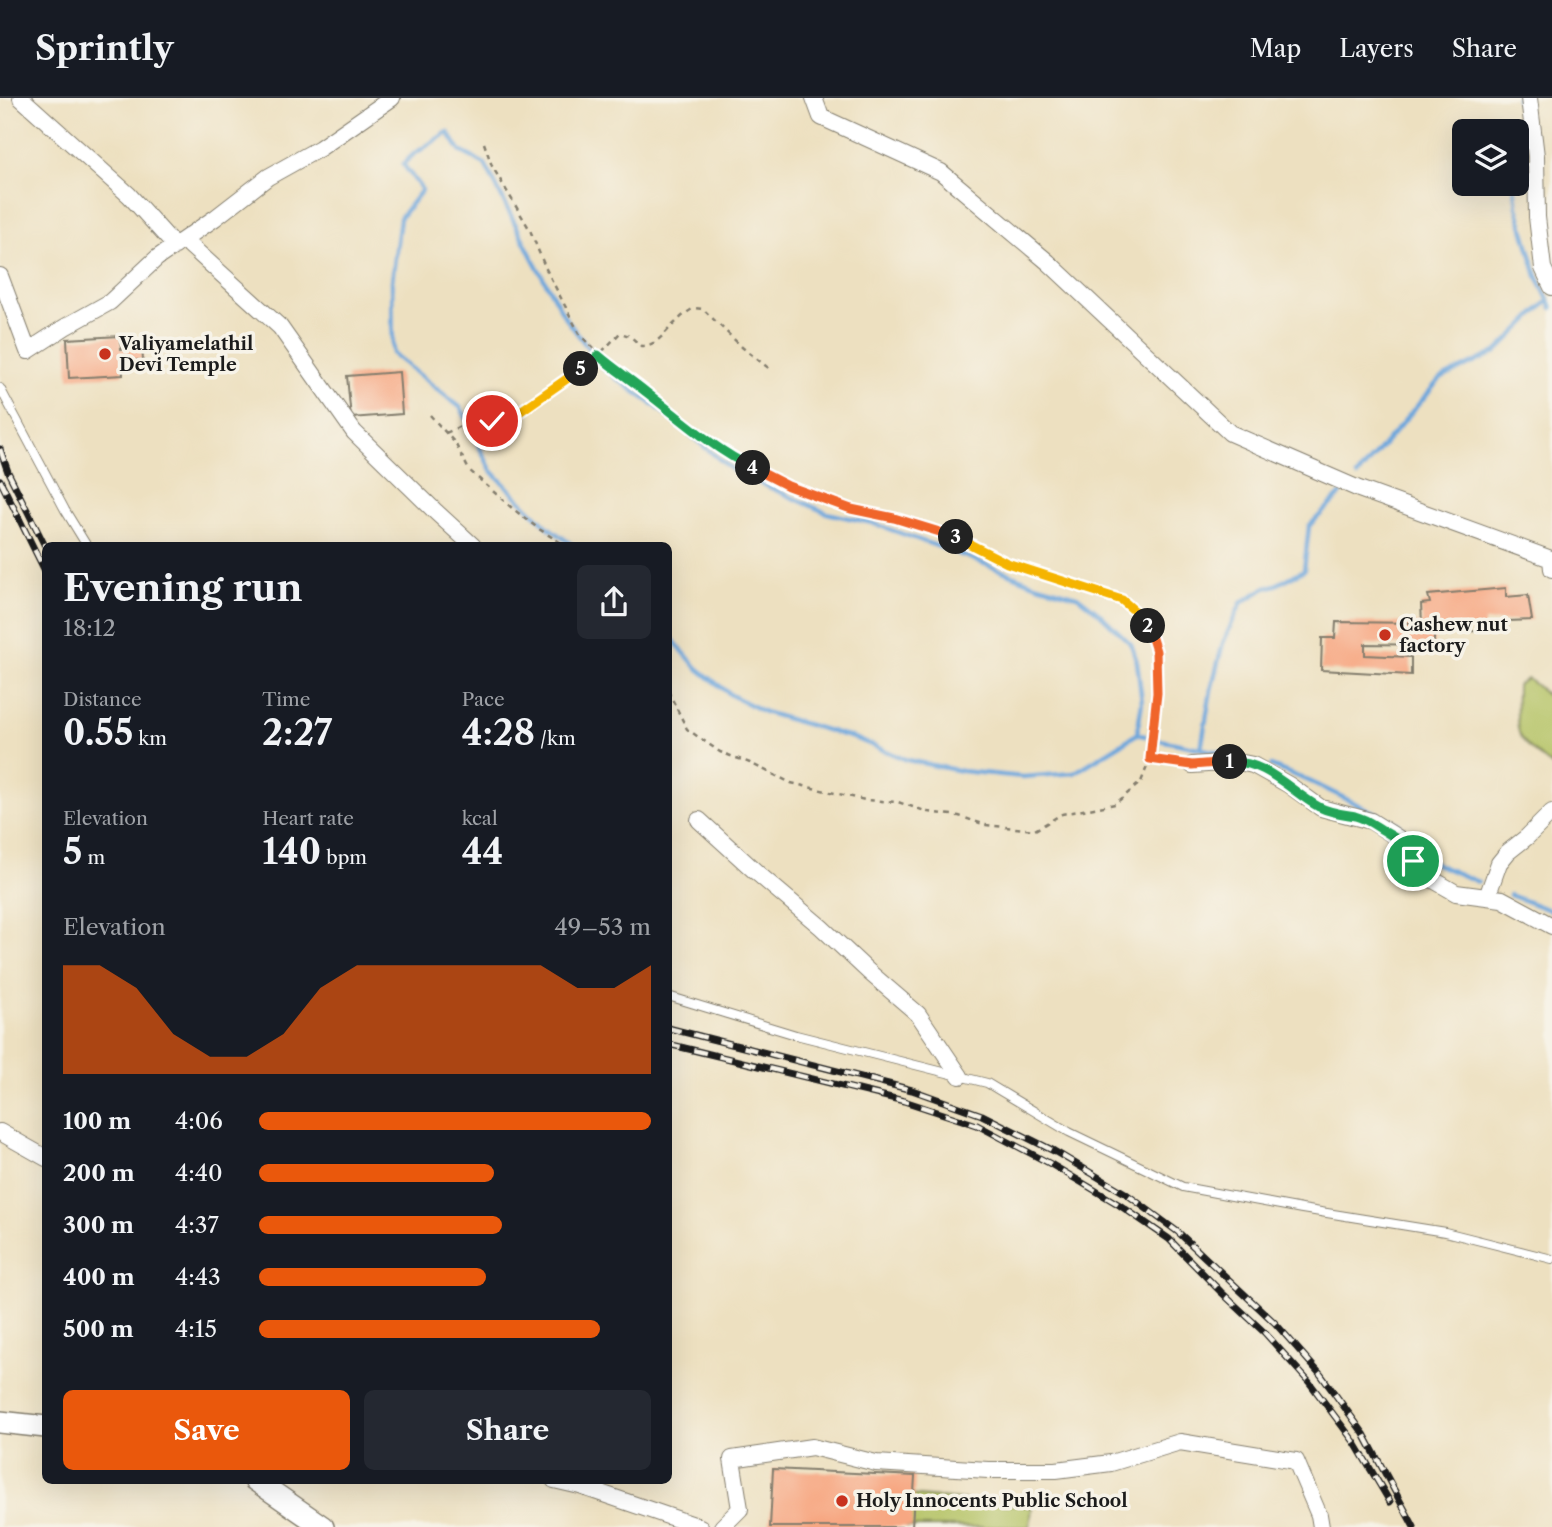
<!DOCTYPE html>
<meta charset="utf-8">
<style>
:root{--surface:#171b24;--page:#242831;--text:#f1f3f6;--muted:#9ea1a6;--line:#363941;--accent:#ea580c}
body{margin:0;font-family:"Libre Caslon Text",serif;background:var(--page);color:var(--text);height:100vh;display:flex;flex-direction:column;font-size:26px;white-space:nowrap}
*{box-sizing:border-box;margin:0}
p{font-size:23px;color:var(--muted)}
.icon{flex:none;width:38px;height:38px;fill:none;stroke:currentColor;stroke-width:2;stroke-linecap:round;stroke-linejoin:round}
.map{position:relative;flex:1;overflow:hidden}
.panel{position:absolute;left:42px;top:444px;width:630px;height:942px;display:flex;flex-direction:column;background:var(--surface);border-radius:10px;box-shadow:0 7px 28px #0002}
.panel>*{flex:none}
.tools{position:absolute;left:1452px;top:21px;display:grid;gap:14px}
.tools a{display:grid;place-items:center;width:77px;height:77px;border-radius:10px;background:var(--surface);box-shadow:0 7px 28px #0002;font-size:35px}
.pin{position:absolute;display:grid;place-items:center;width:60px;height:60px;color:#fff;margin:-30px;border:4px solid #fff;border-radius:50%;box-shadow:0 2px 7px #0007}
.km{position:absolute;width:35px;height:35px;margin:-18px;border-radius:50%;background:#222;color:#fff;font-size:19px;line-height:35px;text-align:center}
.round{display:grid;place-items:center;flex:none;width:74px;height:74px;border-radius:10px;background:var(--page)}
.headline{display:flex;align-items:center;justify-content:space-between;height:119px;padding:0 21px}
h1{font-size:38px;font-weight:800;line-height:52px}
.figures{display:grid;grid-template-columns:repeat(3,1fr);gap:10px;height:119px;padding:7px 21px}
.figures div{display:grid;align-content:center}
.figures b{font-size:35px;font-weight:800}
.figures small{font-size:19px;font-weight:400}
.figures p{font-size:19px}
.chart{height:196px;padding:14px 21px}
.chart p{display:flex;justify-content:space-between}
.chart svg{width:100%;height:126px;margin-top:7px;fill:var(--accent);opacity:.7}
.action{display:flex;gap:14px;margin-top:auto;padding:14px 21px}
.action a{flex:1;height:80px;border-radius:10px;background:var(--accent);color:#fff;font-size:28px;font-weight:800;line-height:80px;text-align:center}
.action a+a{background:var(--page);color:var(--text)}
ul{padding:0 21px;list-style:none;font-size:23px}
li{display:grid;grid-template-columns:112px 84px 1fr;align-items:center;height:52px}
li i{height:18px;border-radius:9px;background:var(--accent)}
header{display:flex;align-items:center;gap:42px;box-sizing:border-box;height:98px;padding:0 35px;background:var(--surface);border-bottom:2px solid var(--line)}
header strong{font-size:33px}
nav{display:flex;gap:38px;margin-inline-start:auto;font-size:24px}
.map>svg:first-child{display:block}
</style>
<header>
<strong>Sprintly</strong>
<nav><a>Map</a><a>Layers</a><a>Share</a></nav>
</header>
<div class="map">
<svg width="1552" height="1429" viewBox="0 0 1552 1429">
<rect width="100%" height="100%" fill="#f7f3e8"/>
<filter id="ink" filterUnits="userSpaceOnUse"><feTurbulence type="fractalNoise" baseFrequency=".0143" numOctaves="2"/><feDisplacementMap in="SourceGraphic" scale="14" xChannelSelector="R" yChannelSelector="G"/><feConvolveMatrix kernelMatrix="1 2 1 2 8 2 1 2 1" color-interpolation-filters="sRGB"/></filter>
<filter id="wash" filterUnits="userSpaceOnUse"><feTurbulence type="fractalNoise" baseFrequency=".00686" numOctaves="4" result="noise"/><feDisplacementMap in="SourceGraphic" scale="28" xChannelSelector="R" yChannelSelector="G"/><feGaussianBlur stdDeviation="1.57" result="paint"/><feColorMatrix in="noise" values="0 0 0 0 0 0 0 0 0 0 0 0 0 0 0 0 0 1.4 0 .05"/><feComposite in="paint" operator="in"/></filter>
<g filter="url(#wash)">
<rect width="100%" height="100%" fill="#ede0c0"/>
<path fill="#b4c264" stroke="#686f40" stroke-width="2" d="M1527,581C1533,583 1545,596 1552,601V668C1544,662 1524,646 1520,637C1515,627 1517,599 1517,587Z
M909,1397L1032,1409L1030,1429H907Z"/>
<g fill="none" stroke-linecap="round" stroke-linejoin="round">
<path stroke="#6ca6dc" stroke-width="4.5" d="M1517,0L1522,22L1517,47
M1514,86L1517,109L1537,178L1552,210
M598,265L617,281L658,310L735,374L827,415L872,425L967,459L1035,486L1077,498L1098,514L1131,546L1137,564L1142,604L1137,636L1145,638
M467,322L461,310L393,256L392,183L400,120L422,92L403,66L414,56L448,34L460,53L485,66L532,159L564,218L591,254
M471,332L491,372L515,397L548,429L574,448
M1357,378L1440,281L1496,254L1549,202
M668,536L697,570L731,597L764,614L857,641L907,662L961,673L1023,679L1074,675L1137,636
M1160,642L1232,657
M1201,651L1211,592L1223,545L1241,505L1265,490L1276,487L1304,472L1309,428L1341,396
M1271,668L1309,683L1398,726L1436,766L1478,784
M1510,797L1552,813"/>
</g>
<g id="blocks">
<path fill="#f7a782" d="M120,238L121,251L142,249L143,262L122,263L123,277L69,280L67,241Z
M399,274L402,316L351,320L347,278Z
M1506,490V499L1528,497L1532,522L1484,524V533L1434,534V547L1365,546V557L1411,559V577L1321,572L1322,540H1335L1336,524L1422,525L1421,506L1430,505L1428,497Z
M773,1371L915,1378L912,1429H770Z"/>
</g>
</g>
<g filter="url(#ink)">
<use href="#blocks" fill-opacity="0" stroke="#847e6e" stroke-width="2"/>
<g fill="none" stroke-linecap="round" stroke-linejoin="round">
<g stroke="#847e6e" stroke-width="10">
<path id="service" d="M0,290L65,412L87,448
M668,898L796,937L987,985L1069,1034L1183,1089L1302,1111L1445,1134L1552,1161"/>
</g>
<g stroke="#847e6e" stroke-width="18">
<path id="minor" d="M21,0L129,97L175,148
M814,0L821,19L941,74L1048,164L1230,335L1359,391L1551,461L1552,471
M1529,0L1536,58L1537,119L1543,170L1552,189
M184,142L280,229L354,334L436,414L473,448
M0,178L28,253L65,229L110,204L157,160L215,120L268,79L320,50L392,0
M1192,667L1238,664L1253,667L1289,687L1321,710L1371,723L1398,740L1408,752L1413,763L1419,770L1430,780L1456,795L1502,801L1552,828
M699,722L756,774L821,829L869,874L918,916L960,978
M1487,799L1499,765L1508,754L1527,739L1552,714
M0,1034L46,1060
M554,1382L580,1388L700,1429
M722,1429L740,1411L732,1361L812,1349L876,1365L988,1372H1056L1111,1365L1180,1344L1296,1363L1319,1417L1321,1429"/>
</g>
<g stroke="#847e6e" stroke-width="24">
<path id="secondary" d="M0,1324L46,1329
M255,1382L323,1429"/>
</g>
<path stroke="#847e6e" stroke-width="2.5" stroke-dasharray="5 5" stroke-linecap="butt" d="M484,45L492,68L530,132L545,169L580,237L616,273L637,286L730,359L788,388L851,411L894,420L961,440L1007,465L1052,480L1091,490L1122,502L1145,522L1156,553L1157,595L1150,661
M430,317L455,345L469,372L512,410L539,431L566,448
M446,335L466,325L492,323L515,317L591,265L620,235L630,238L641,248C657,248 664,235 675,225C681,219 687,214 694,210L703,211L743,250L771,272
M668,593L687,631L720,654L750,665L791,685L865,702L898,704L928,714L959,718L986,727L1035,732L1062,716L1115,706L1141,684L1150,661L1178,665"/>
<use href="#service" stroke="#fff" stroke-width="8"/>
<use href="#minor" stroke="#fff" stroke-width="16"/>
<use href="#secondary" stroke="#fff" stroke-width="21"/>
<g stroke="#1c1c1c" stroke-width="7">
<path id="rail" d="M0,351L8,374L46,450
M0,382L46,475
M668,930L912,992L982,1017L1054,1053L1125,1095L1178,1134L1275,1225L1321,1277L1364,1336L1414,1429
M668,946L904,1003L977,1027L1049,1065L1118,1106L1169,1141L1221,1194L1265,1235L1309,1284L1355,1345L1390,1404"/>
</g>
<use href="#rail" stroke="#f7f3e8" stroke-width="4.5" stroke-dasharray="13" stroke-linecap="butt"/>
</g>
</g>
<g fill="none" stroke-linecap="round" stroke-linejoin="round" filter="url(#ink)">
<g stroke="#fff" stroke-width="14">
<path id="split-1" d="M1230,664C1266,662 1290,693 1319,709C1331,715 1343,716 1355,718C1367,721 1374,727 1384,733C1400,743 1405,744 1413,763"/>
</g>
<g stroke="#fff" stroke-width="14">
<path id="split-2" d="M1148,528L1156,553L1157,595L1150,661L1192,667L1230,664"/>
</g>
<g stroke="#fff" stroke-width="14">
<path id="split-3" d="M956,439L1007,465L1122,502L1145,522L1148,528"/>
</g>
<g stroke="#fff" stroke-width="14">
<path id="split-4" d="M753,370L788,388L851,411L894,420L956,439"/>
</g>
<g stroke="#fff" stroke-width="14">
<path id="split-5" d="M581,271L591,265L598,257C614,271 630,281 646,294C681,321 714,351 753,370"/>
</g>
<g stroke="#fff" stroke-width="14">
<path id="split-6" d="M492,323L515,317L581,271"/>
</g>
<use href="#split-1" stroke="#22a559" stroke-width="9"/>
<use href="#split-2" stroke="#f0652b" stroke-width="9"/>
<use href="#split-3" stroke="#f5b400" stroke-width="9"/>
<use href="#split-4" stroke="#f0652b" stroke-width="9"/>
<use href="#split-5" stroke="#22a559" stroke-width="9"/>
<use href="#split-6" stroke="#f5b400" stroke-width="9"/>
</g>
<g fill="#c8321e" stroke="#f7f3e8" stroke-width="2.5">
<circle cx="105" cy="256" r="7"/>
<circle cx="1385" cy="537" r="7"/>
<circle cx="842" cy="1403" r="7"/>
</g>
<g text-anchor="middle" stroke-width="7" stroke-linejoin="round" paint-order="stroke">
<g font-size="18" font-weight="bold" fill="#1c1c1c" stroke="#f7f3e8" text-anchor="start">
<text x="119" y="252">Valiyamelathil<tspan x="119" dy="21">Devi Temple</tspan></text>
<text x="1399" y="533">Cashew nut<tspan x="1399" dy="21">factory</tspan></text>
<text x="856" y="1409">Holy Innocents Public School</text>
</g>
</g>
</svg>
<div class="tools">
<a><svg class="icon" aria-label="layers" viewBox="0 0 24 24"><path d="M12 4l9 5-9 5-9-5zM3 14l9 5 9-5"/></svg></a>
</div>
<div class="pin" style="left:1413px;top:763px;background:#1e9e55"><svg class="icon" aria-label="arrive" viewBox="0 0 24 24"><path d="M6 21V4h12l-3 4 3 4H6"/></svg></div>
<div class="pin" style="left:492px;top:323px;background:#d93025"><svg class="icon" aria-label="check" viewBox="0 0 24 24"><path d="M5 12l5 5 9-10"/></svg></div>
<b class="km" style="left:1230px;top:664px">1</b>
<b class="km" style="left:1148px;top:528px">2</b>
<b class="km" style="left:956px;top:439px">3</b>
<b class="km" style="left:753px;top:370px">4</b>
<b class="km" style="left:581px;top:271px">5</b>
<section class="panel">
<div class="headline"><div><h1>Evening run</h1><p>18:12</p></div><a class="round"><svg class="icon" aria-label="share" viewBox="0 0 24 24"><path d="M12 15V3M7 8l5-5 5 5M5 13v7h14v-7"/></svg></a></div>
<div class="figures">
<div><p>Distance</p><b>0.55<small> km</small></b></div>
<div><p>Time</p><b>2:27</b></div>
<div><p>Pace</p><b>4:28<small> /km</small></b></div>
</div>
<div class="figures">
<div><p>Elevation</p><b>5<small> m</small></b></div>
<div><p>Heart rate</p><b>140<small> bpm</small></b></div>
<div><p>kcal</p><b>44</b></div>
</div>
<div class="chart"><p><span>Elevation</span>49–53 m</p>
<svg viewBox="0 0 160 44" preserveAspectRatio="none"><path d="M0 44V6L10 6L20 14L30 30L40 38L50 38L60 30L70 14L80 6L90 6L100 6L110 6L120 6L130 6L140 14L150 14L160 6V44z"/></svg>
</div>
<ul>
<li><b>100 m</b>4:06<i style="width:100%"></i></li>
<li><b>200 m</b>4:40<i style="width:60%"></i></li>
<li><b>300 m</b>4:37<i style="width:62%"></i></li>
<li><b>400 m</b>4:43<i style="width:58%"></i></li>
<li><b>500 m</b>4:15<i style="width:87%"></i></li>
</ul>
<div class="action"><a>Save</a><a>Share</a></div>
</section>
</div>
